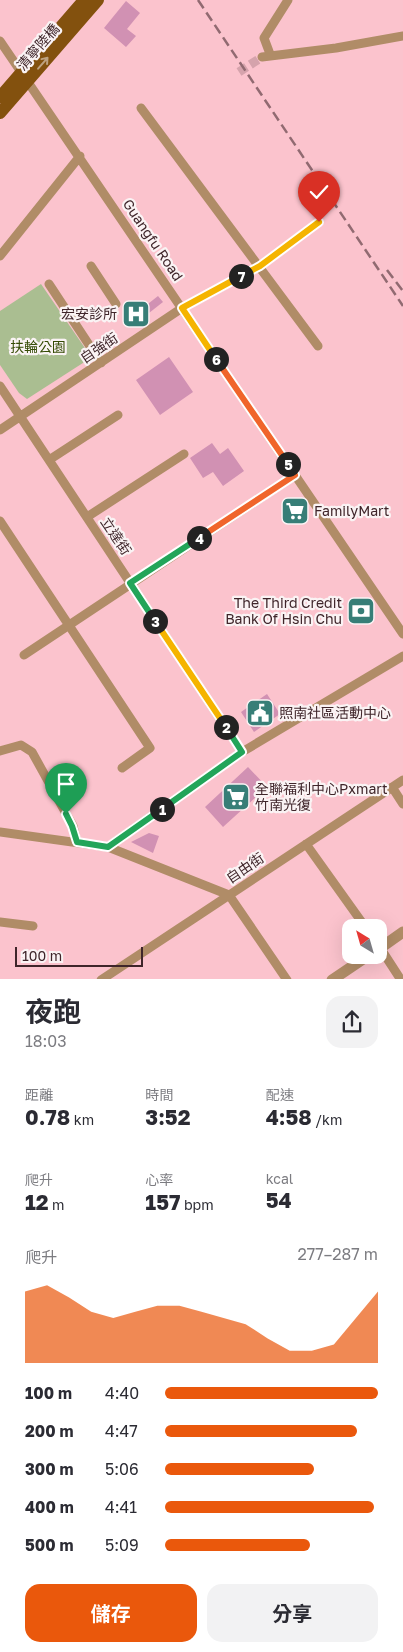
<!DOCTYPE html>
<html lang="zh-TW">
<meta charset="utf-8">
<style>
:root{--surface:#fff;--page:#f2f2f3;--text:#2b2b33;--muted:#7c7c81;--accent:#ea580c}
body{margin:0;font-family:"Golos Text","Noto Sans TC",sans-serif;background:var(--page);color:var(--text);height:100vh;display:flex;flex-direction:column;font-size:19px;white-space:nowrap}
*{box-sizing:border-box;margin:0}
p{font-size:16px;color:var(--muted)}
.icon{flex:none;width:28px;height:28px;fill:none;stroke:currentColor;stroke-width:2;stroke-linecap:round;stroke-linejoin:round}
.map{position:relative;height:979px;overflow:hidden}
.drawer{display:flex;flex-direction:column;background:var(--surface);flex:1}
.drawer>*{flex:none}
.needle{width:32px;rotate:323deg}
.tools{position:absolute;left:342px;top:919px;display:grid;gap:10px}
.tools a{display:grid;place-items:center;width:45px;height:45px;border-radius:10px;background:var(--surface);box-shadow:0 5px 20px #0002;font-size:25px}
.scale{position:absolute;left:15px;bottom:12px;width:128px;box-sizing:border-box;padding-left:5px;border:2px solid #3f252a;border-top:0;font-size:14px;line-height:18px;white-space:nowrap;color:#3f252a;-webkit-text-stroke:4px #faf3f4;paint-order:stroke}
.pin{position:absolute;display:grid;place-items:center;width:42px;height:42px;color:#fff;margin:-51px -21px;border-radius:50% 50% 50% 0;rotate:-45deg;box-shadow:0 0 5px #0007}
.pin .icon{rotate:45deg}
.km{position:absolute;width:25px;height:25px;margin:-12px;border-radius:50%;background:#222;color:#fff;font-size:14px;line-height:25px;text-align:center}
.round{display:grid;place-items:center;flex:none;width:52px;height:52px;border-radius:15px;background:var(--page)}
.overview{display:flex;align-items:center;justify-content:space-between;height:85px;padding:0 25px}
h1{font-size:28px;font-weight:700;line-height:38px}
.figures{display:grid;grid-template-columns:repeat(3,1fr);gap:8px;height:85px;padding:5px 25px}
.figures div{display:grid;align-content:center}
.figures b{font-size:21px;font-weight:700}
.figures small{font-size:14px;font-weight:400}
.figures p{font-size:14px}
.chart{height:140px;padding:10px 25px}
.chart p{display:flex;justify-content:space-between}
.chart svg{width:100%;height:90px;margin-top:5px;fill:var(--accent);opacity:.7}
.cta{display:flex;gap:10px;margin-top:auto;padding:10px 25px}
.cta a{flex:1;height:58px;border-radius:15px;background:var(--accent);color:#fff;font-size:20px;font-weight:700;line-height:58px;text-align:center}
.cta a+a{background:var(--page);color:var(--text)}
ul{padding:0 25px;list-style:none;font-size:16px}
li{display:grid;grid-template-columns:80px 60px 1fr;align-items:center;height:38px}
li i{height:12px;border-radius:6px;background:var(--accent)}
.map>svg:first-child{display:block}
</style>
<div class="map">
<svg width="403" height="980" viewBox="0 0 403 980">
<rect width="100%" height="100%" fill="#fbc3cd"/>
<path fill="#aabe91" d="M41,284L87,351L86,361L27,399L19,393L0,365V311Z"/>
<path fill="#d191b3" d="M126,1L140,13L127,29L136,36L126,47L104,28Z
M158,296L163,302L149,313L144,307Z
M169,357L193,392L160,415L136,380Z
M212,443L220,454L228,448L244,471L223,486L213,472L203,478L190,458Z
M267,694L280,714L254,732L241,712Z
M248,767L267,787L223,827L205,807Z
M149,833L159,836L153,853L131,842Z"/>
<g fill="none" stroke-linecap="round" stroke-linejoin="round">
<path stroke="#d5a3ac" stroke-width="9" stroke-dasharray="9 4.5" stroke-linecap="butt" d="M239,72L262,57"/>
<path stroke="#b08c67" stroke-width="9" d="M0,41L403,634
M270,54L264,38L288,0
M262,57L336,48L403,36
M141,108L318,346
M0,256L80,156
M91,266L116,304
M49,284L101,363
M0,386L242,752
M0,430L182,308L260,266L319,222
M49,460L118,415
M87,517L184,454
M0,521L150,748L122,768
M24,655L295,475
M0,751L21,745L32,752L73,826L77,842
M392,787L403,804
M0,832L108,847L229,895L287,980
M306,844L366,928
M108,847L242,752L403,656
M0,922L33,926
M379,946L401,980
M101,980L403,780"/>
<path stroke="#b08c67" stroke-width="11" d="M379,949L403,932
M332,980L369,955"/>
<path stroke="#83510e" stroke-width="12" d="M0,97L84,0
M0,113L98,0"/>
<path stroke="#916a71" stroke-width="2.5" stroke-dasharray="10 5" stroke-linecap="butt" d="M198,0L403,306
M387,270L403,291"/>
</g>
<defs><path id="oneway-shaft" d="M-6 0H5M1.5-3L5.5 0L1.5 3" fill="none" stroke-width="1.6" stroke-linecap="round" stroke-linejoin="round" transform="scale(1.25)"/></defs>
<use stroke="#bea281" href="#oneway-shaft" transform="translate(43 63) rotate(-49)"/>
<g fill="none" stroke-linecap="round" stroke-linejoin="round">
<g stroke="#fff" stroke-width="10">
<path id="split-1" d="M66,814L72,826L77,842L108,847L162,809"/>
</g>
<g stroke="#fff" stroke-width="10">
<path id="split-2" d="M162,809L242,752L226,727"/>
</g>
<g stroke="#fff" stroke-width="10">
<path id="split-3" d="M155,621L226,727"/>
</g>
<g stroke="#fff" stroke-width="10">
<path id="split-4" d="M155,621L130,583L199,538"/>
</g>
<g stroke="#fff" stroke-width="10">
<path id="split-5" d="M199,538L295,475L288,464"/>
</g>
<g stroke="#fff" stroke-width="10">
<path id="split-6" d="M216,359L288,464"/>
</g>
<g stroke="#fff" stroke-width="10">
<path id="split-7" d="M216,359L182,308L241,276"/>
</g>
<g stroke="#fff" stroke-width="10">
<path id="split-8" d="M241,276L260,266L319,222"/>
</g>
<use href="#split-1" stroke="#22a559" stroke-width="6"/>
<use href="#split-2" stroke="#22a559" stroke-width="6"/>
<use href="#split-3" stroke="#f5b400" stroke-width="6"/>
<use href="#split-4" stroke="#22a559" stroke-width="6"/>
<use href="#split-5" stroke="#f0652b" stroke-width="6"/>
<use href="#split-6" stroke="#f0652b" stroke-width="6"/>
<use href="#split-7" stroke="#f5b400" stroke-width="6"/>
<use href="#split-8" stroke="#f5b400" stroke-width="6"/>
</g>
<defs>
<g id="hospital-square" transform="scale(1.4375)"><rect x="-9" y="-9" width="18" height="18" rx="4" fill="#377e77" stroke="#faf3f4"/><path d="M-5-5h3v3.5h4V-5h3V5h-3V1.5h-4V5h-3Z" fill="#fff"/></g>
<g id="supermarket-square" transform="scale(1.4375)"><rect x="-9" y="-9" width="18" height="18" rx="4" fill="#377e77" stroke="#faf3f4"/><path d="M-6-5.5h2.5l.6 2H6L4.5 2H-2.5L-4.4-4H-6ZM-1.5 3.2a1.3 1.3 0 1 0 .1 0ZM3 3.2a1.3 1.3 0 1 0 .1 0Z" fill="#fff"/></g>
<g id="bank-square" transform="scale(1.4375)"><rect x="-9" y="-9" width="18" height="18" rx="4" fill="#377e77" stroke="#faf3f4"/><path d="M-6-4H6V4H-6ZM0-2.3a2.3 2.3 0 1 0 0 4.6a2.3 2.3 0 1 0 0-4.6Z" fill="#fff"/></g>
<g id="civic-square" transform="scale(1.4375)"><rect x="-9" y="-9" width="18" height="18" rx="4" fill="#377e77" stroke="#faf3f4"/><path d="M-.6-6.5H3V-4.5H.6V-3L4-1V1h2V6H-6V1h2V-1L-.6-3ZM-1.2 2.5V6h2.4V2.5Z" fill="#fff"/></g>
</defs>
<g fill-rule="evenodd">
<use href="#hospital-square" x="136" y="314"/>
<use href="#supermarket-square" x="295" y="511"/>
<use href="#bank-square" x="361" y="611"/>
<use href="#civic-square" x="260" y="713"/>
<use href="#supermarket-square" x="236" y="797"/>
</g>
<g text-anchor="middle" stroke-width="4.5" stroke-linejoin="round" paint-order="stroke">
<g font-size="14" fill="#3f252a" stroke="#faf3f4">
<text transform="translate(38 47) rotate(-49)" y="5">清寧陸橋</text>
<text transform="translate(153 240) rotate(56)" y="5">Guangfu Road</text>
<text transform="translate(99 348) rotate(-34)" y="5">自強街</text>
<text transform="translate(116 536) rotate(56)" y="5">立達街</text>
<text transform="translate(245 868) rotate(-34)" y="5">自由街</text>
</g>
<g font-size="14" fill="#3f252a" stroke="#faf3f4" text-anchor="start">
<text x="117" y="319" text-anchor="end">宏安診所</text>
<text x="314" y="516">FamilyMart</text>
<text x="342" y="608" text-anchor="end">The Third Credit<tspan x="342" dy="16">Bank Of Hsin Chu</tspan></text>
<text x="279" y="718">照南社區活動中心</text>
<text x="255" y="794">全聯福利中心Pxmart<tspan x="255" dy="16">竹南光復</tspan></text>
</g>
<g font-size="14" fill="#354b04" stroke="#faf3f4">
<text x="38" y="352">扶輪公園</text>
</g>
</g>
</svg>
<div class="tools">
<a><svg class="needle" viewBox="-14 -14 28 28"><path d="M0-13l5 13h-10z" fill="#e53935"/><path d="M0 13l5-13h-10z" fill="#7c7c81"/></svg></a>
</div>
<div class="scale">100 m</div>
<div class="pin" style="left:66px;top:814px;background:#1e9e55"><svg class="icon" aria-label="arrive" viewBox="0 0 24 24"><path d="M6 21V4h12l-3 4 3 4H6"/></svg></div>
<div class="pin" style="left:319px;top:222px;background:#d93025"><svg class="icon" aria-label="check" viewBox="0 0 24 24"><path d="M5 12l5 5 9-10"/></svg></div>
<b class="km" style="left:162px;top:809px">1</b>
<b class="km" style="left:226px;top:727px">2</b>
<b class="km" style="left:155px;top:621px">3</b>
<b class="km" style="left:199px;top:538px">4</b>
<b class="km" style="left:288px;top:464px">5</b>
<b class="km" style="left:216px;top:359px">6</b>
<b class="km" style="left:241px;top:276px">7</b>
</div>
<section class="drawer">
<div class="overview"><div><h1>夜跑</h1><p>18:03</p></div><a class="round"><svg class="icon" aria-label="share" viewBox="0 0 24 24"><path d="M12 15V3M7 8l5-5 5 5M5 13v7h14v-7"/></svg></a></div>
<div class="figures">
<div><p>距離</p><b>0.78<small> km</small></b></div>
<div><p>時間</p><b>3:52</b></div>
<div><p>配速</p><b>4:58<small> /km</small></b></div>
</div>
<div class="figures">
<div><p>爬升</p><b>12<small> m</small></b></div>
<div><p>心率</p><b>157<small> bpm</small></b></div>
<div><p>kcal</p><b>54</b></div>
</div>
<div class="chart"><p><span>爬升</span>277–287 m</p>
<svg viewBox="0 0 160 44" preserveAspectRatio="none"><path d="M0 44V9L10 6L20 12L30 19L40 22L50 19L60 16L70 16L80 19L90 22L100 25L110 32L120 38L130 38L140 35L150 22L160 9V44z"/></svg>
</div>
<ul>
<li><b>100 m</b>4:40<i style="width:100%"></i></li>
<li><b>200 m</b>4:47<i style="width:90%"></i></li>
<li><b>300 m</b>5:06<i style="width:70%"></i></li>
<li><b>400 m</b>4:41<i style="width:98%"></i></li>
<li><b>500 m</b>5:09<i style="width:68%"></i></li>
</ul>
<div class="cta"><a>儲存</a><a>分享</a></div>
</section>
